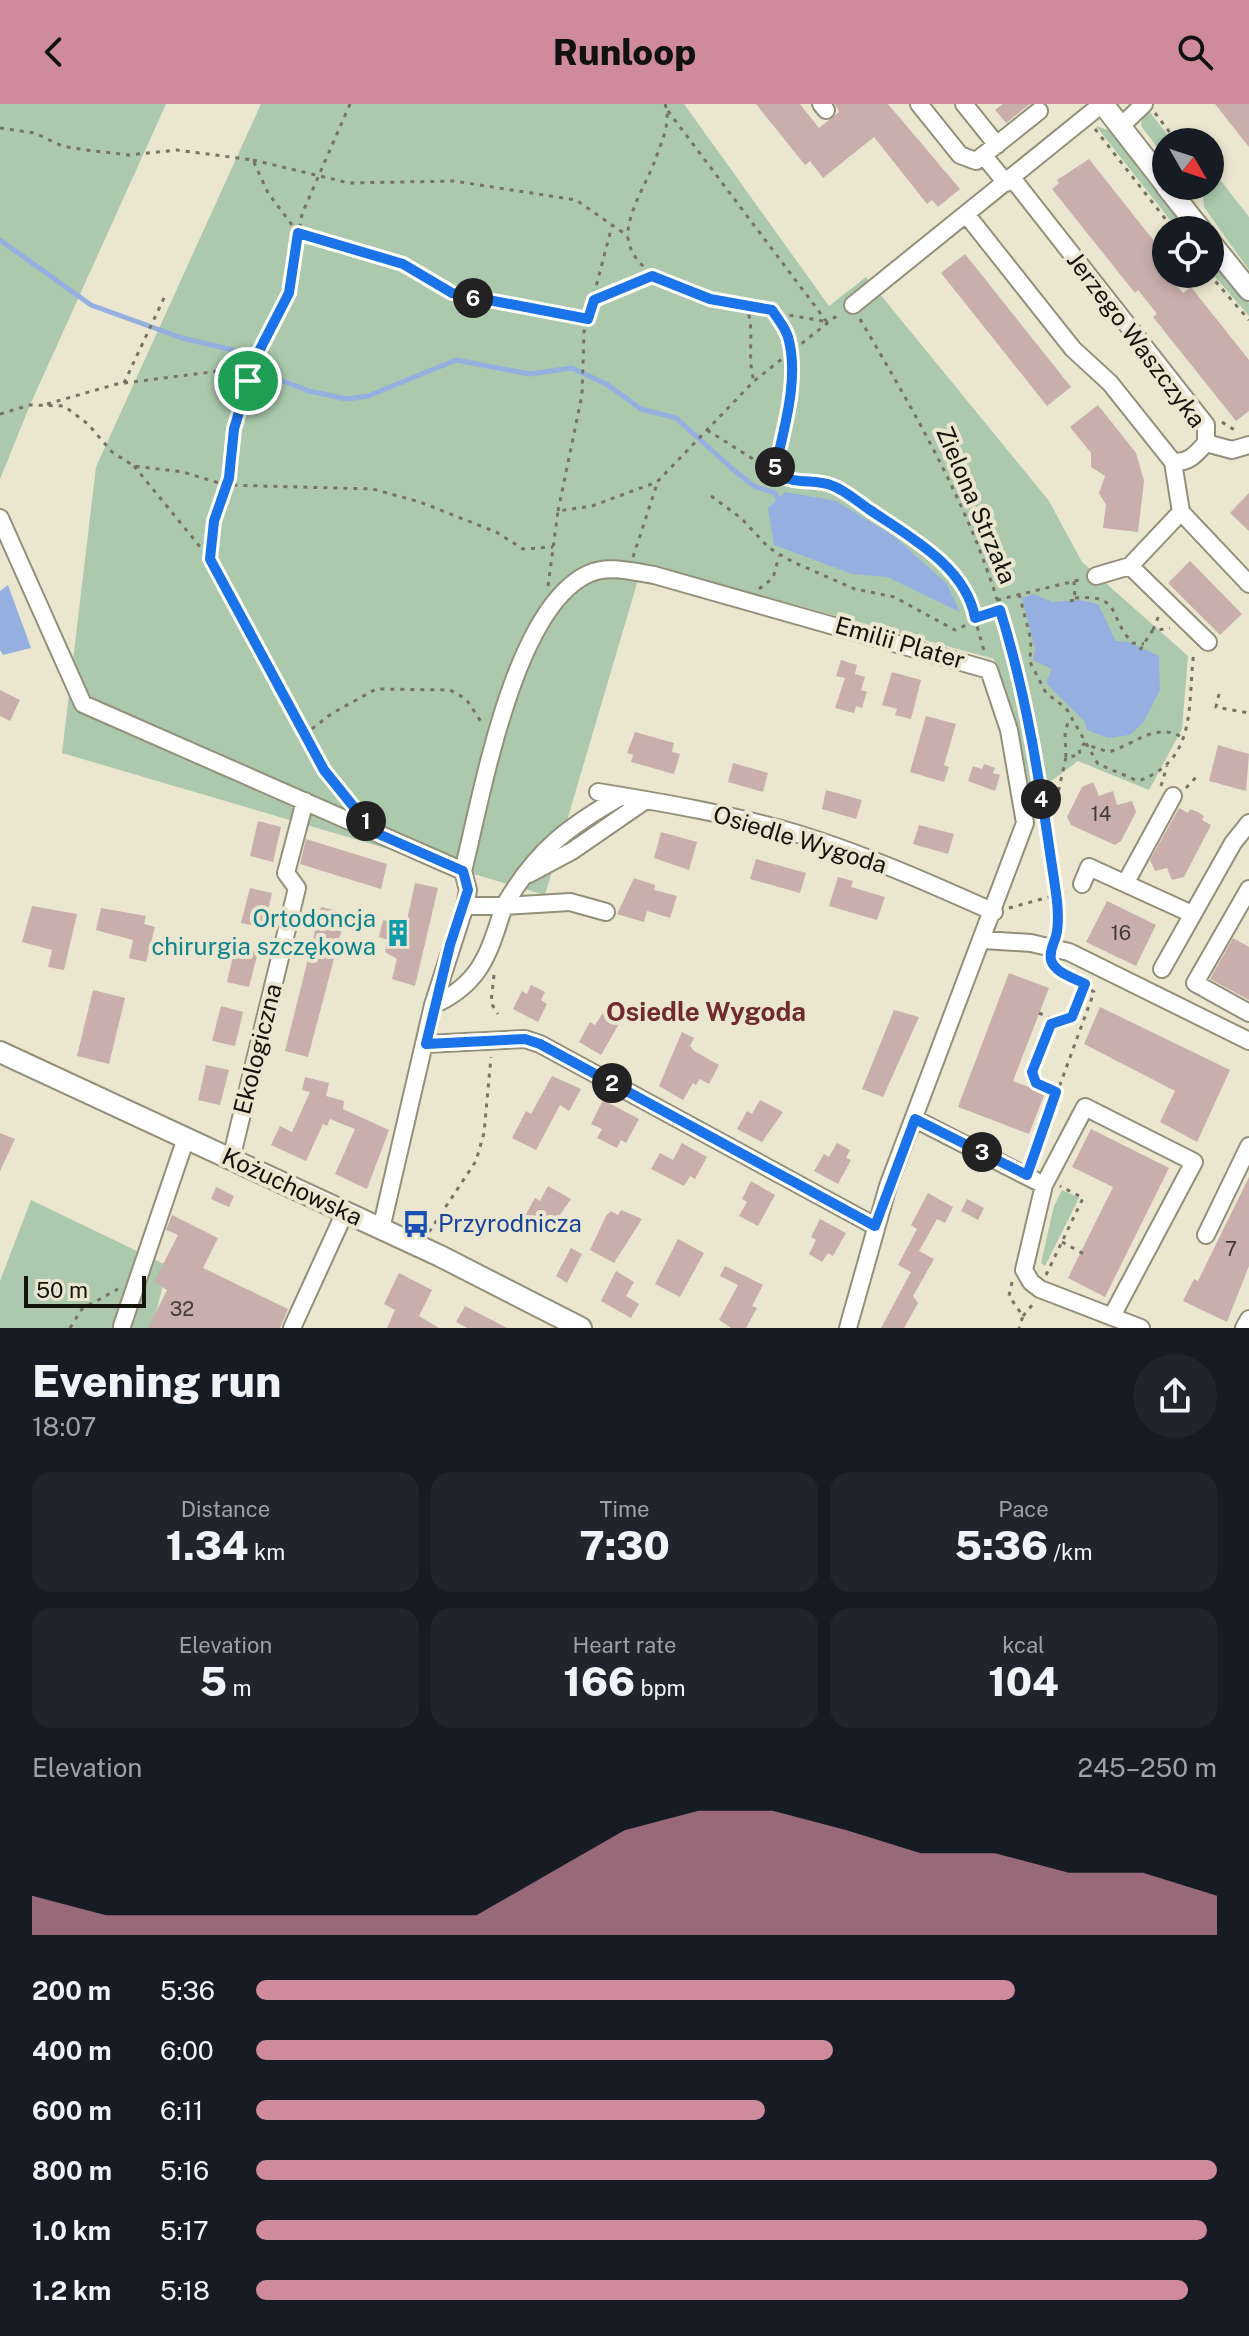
<!DOCTYPE html>
<meta charset="utf-8">
<style>
:root{--surface:#171b24;--page:#20242c;--text:#f1f3f6;--muted:#9ea1a6;--accent:#cf8b9c}
body{margin:0;font-family:"Public Sans",sans-serif;background:var(--page);color:var(--text);height:100vh;display:flex;flex-direction:column;font-size:30px;white-space:nowrap}
*{box-sizing:border-box;margin:0}
p{font-size:26px;color:var(--muted)}
.icon{flex:none;width:44px;height:44px;fill:none;stroke:currentColor;stroke-width:2;stroke-linecap:round;stroke-linejoin:round}
.map{position:relative;height:1224px;overflow:hidden}
.sheet{display:flex;flex-direction:column;background:var(--surface);flex:1}
.sheet>*{flex:none}
.needle{width:52px;rotate:129deg}
.tools{position:absolute;left:1152px;top:24px;display:grid;gap:16px}
.tools a{display:grid;place-items:center;width:72px;height:72px;border-radius:50%;background:var(--surface);box-shadow:0 4px 12px #0003;font-size:40px}
.scale{position:absolute;left:24px;bottom:20px;width:122px;box-sizing:border-box;padding-left:8px;border:4px solid #15140c;border-top:0;font-size:22px;line-height:28px;white-space:nowrap;color:#15140c;-webkit-text-stroke:6px #eae6cf;paint-order:stroke}
.pin{position:absolute;display:grid;place-items:center;width:68px;height:68px;color:#fff;margin:-34px;border:4px solid #fff;border-radius:50%;box-shadow:0 2px 8px #0007}
.km{position:absolute;width:40px;height:40px;margin:-20px;border-radius:50%;background:#222;color:#fff;font-size:22px;line-height:40px;text-align:center}
.round{display:grid;place-items:center;flex:none;width:84px;height:84px;border-radius:42px;background:var(--page)}
.summary{display:flex;align-items:center;justify-content:space-between;height:136px;padding:0 32px}
h1{font-size:44px;font-weight:800;line-height:60px}
.figures{display:grid;grid-template-columns:repeat(3,1fr);gap:12px;height:136px;padding:8px 32px}
.figures div{display:grid;align-content:center;border-radius:20px;background:var(--page);text-align:center}
.figures b{font-size:40px;font-weight:800}
.figures small{font-size:22px;font-weight:400}
.figures p{font-size:22px}
.chart{height:224px;padding:16px 32px}
.chart p{display:flex;justify-content:space-between}
.chart svg{width:100%;height:144px;margin-top:8px;fill:var(--accent);opacity:.7}
ul{padding:0 32px;list-style:none;font-size:26px}
li{display:grid;grid-template-columns:128px 96px 1fr;align-items:center;height:60px}
li i{height:20px;border-radius:10px;background:var(--accent)}
header{display:flex;justify-content:space-between;align-items:center;height:104px;padding:0 32px;background:var(--accent);color:#111;font-size:36px;font-weight:800}
.map>svg:first-child{display:block}
</style>
<header><svg class="icon" aria-label="back" viewBox="0 0 24 24"><path d="M15 5l-7 7 7 7"/></svg>Runloop<svg class="icon" aria-label="search" viewBox="0 0 24 24"><circle cx="10" cy="10" r="6"/><path d="M15 15l6 6"/></svg></header>
<div class="map">
<svg width="1249" height="1224" viewBox="0 0 1249 1224">
<rect width="100%" height="100%" fill="#eae6cf"/>
<path fill="#acc9ae" d="M0,0H166L30,301L0,375Z
M261,0H684L829,202L866,173L1049,397L1082,458L1188,552L1182,625L1149,686L1078,657L1046,681L1030,685L1018,627L994,555L643,459L545,791L62,649L96,363Z
M1149,7L1173,38H1166V55L1141,22L1142,14Z
M1096,22L1111,27L1189,126H1178Z
M1210,63L1249,113V166L1204,103L1202,82H1210Z
M1210,167L1222,168L1249,199V212Z
M1062,1086L1079,1094L1045,1162L1041,1159L1054,1102Z
M31,1096L168,1162L152,1224H0V1177Z"/>
<path fill="#95b0e0" d="M785,388L836,397L895,433L947,480L960,508L887,473L852,470L774,441L768,404Z
M8,481L31,544L3,551L0,546V487Z
M1034,490L1052,498L1080,496L1098,500L1116,537L1128,538L1159,552L1160,586L1143,619L1130,631L1108,634L1087,626L1084,617L1046,579L1052,565L1033,556L1035,545L1022,494Z"/>
<g fill="none" stroke-linecap="round" stroke-linejoin="round">
<path stroke="#95b0e0" stroke-width="5" d="M0,136L91,201L182,234L233,246L270,272L309,287L347,295L368,292L456,256L530,270L572,264L608,281L641,305L676,314L736,368L754,382L775,389L778,395"/>
</g>
<path fill="#c9afac" d="M756,0H800L819,24L839,8L835,0H888L960,85L938,103L932,96L927,100L874,33L823,74L810,57L805,61Z
M1003,0H1030L1006,19L995,6Z
M1215,0H1249V43Z
M1089,55L1166,152V170L1183,189L1191,183L1249,256V307L1236,317L1153,213L1157,210L1138,186L1135,189L1052,85L1059,79L1057,76Z
M965,150L1071,283L1047,302L941,169Z
M1098,301L1136,349L1144,377L1138,428L1103,424L1106,401L1099,389L1105,372L1091,363V349L1070,323Z
M1249,389V427L1230,409Z
M1190,457L1242,510L1220,531L1168,479Z
M841,556L857,561L855,570L865,573L861,586L867,588L862,604L856,602L854,609L835,604L845,574L836,572Z
M892,568L921,576L911,615L895,611L897,605L882,601Z
M0,586L20,596L10,617L0,612Z
M926,612L956,620L944,661L949,663L944,678L910,668Z
M635,628L674,639L672,648L680,650L674,670L631,658L633,651L627,649Z
M1218,641L1249,650L1246,687L1209,677Z
M733,659L768,669L763,688L728,678Z
M984,660L995,664L993,669L1000,671L995,687L968,677L973,662L982,665Z
M1093,678L1099,692L1113,687L1117,701L1132,697L1136,708L1121,737L1115,741L1071,721L1067,713L1082,683Z
M826,686L862,696L856,715L822,705Z
M1179,704L1188,709L1190,705L1198,708L1204,712L1202,716L1211,721L1184,773L1172,776L1167,764L1155,767L1150,756Z
M258,717L281,723L273,758L250,752Z
M919,721L954,730L948,750L913,740Z
M661,728L697,738L689,766L654,754Z
M306,735L387,760L381,785L300,760Z
M756,755L806,769L800,789L750,775Z
M838,773L853,777L851,783L885,793L877,816L829,802Z
M634,774L655,781L654,786L677,792L670,814L647,807L644,818L617,810Z
M415,779L438,784L415,882L392,875L397,855L385,848L388,836L379,833L383,816L406,821Z
M250,784L272,789L264,824L241,819Z
M1107,797L1156,821L1136,862L1086,838Z
M32,802L77,810L64,866L48,863L52,846L22,838Z
M321,803L343,808L344,817L308,953L285,947Z
M101,804L146,812L144,820L155,823L146,858L129,854L133,836L96,826Z
M1233,834L1249,843V896L1210,875Z
M235,843L258,848L249,883L227,878Z
M1009,869L1049,884L1013,977L1045,989L1029,1030L958,1003Z
M531,881L545,888L541,896L547,900L538,918L513,905L522,887L527,890Z
M93,886L125,894L109,960L77,952Z
M221,902L243,908L235,942L212,937Z
M1100,903L1230,966L1197,1038L1160,1018L1175,987L1084,940Z
M894,906L919,913L883,993L862,985Z
M603,909L620,918L601,951L579,938L590,918L595,921Z
M682,928L694,934L690,942L694,947L719,961L709,980L700,975L696,981L693,979L683,996L659,982Z
M206,961L229,966L220,1001L198,996Z
M552,972L581,985L569,1007L560,1001L536,1046L512,1034L526,1007L531,1010Z
M305,973L329,979L326,992L344,997L343,1005L389,1026L367,1085L335,1070L355,1025L330,1015L327,1022L323,1020L306,1057L271,1041L280,1022L292,1028L310,988L302,986Z
M603,996L639,1015L626,1039L621,1036L617,1044L597,1034L602,1025L591,1020Z
M760,996L783,1008L762,1038L737,1025L747,1007L752,1010Z
M1091,1025L1169,1064L1105,1193L1068,1174L1113,1083L1072,1063Z
M0,1029L15,1035L0,1067Z
M682,1039L707,1053L695,1075L690,1072L684,1082L651,1065L660,1049L673,1056Z
M837,1039L850,1046L846,1054L851,1056L838,1080L814,1067L824,1050L829,1053Z
M1249,1073V1162L1227,1218L1183,1197L1194,1175L1198,1177Z
M751,1077L775,1091L758,1122L739,1112L747,1098L742,1095Z
M548,1082L571,1095L550,1125L525,1112L535,1094L540,1097Z
M216,1083L234,1092L229,1103L211,1095Z
M928,1089L953,1103L945,1119L937,1115L919,1147L934,1155L913,1192L918,1199L904,1224H881L911,1168L898,1161L917,1125L911,1121Z
M967,1095L984,1104L978,1116L961,1107Z
M621,1106L642,1115L614,1159L590,1146L606,1112L611,1107L618,1111Z
M172,1111L218,1134L203,1164L288,1205L280,1224H148L167,1186L154,1178L178,1131L166,1126Z
M820,1115L846,1129L833,1152L828,1149L822,1158L809,1150L816,1136L811,1133Z
M678,1135L704,1149L680,1193L655,1180Z
M571,1144L582,1150L567,1179L556,1172Z
M725,1162L763,1181L752,1202L757,1204L746,1224H731L719,1216L738,1181L720,1172Z
M616,1167L634,1178L626,1192L639,1200L631,1214L601,1197Z
M399,1169L432,1186L419,1212L439,1224H387L395,1206L384,1200Z
M465,1202L507,1224H467L456,1218Z"/>
<g fill="none" stroke-linecap="round" stroke-linejoin="round">
<g stroke="#93907a" stroke-width="20">
<path id="minor" d="M821,0L826,6
M919,0L960,51L976,57L1039,7
M964,0L997,41
M1120,23L1144,0
M984,52L1006,79
M966,110L1073,245L1110,279L1173,358C1189,359 1195,351 1206,339V321L1012,74
M853,201L1102,0
M1206,339L1232,346L1249,341
M1173,358L1181,408L1249,480
M0,414L83,600L463,767
M1130,462L1208,538
M1096,472L1130,462L1181,408
M598,688C665,699 730,710 795,729C864,750 929,779 994,808
M529,770L572,747L646,696
M1126,778L1173,692
M1082,780L1089,763L1192,810
M1249,785L1195,879L1249,909
M465,802H504C536,747 567,723 622,692
M984,836L1031,839L1069,848L1249,937
M1162,865L1233,739L1249,719
M433,901C481,880 489,849 504,802L570,798L606,808
M426,940L525,935L540,940L875,1122
M915,1015L1044,1081
M231,1055L297,784L286,769L305,697
M381,1125L433,901L465,802L468,786L463,767C482,692 513,505 588,470C608,460 634,468 654,471L989,566L1009,626L1025,719L888,1082L848,1224
M1206,1131L1249,1042
M1112,1212L1194,1058L1085,1003L1044,1081L1024,1166L1031,1178L1040,1185L1141,1224
M122,1222L186,1034
M292,1224L345,1108
M1244,1224L1249,1215"/>
</g>
<g stroke="#93907a" stroke-width="24">
<path id="major" d="M1103,0L1166,81
M1166,82L1201,126
M1210,138L1249,186
M0,948L440,1152L581,1224"/>
</g>
<path stroke="#757364" stroke-width="3" stroke-dasharray="4 6" stroke-linecap="butt" d="M350,0L302,110L289,189L248,277L234,325L229,374L214,417L210,455L292,611L324,666L352,700
M665,0C672,18 660,42 654,59C646,80 626,111 628,134C636,196 778,207 827,218
M668,7L827,218
M1155,9L1177,38
M0,24L35,29L62,42L86,46L129,51L177,46L253,56L268,89L298,129L403,160L452,189L588,215
M1095,25L1174,126
M253,56L349,79L454,77L576,96L628,132
M1198,82L1199,94
M1209,170L1249,216
M594,196L652,172
M746,201C756,227 746,249 754,277
M772,207C778,215 786,225 788,234C798,277 783,327 774,369
M860,215C899,282 938,348 969,420C1006,506 1026,597 1040,690C1048,736 1056,782 1056,829
M124,279L164,194
M47,300L117,280L252,263
M0,310L30,301L64,302L88,320L112,348L134,362L183,368L226,381L373,385L420,398L496,428L523,445L553,443
M1222,318L1236,327
M707,326L791,379L832,381L908,431L947,463L968,490L984,547
M134,362L210,455
M711,392L741,414L769,444L793,458L855,485L894,493L955,526L1000,506
M558,407L582,291L584,228L612,122
M633,453L657,380
M548,482L558,407L592,402L657,378L754,277L839,210
M759,485L773,474L779,452
M1019,490L1031,536L1030,558L1046,589L1066,604L1098,660L1138,677C1199,656 1187,599 1194,547
M1075,494C1124,490 1107,514 1133,539L1144,540
M997,496L1083,475
M1070,497L1075,496L1074,477
M1153,526L1159,511
M1140,546L1152,527L1170,524
M1219,590L1216,603L1249,609
M304,631L331,610L376,585L450,586L466,595L482,619
M1066,653L1065,628L1069,615
M1161,682L1167,662
M1186,684L1198,671
M1044,712L1056,698L1066,653L1080,651L1079,644L1084,640L1109,648C1135,640 1157,617 1183,634
M1009,804L1067,788
M494,871L491,899L498,910
M1039,909L1058,917
M1056,988L1036,979L1032,968L1051,920L1072,913L1085,880
M1032,1057L1094,888L1055,862
M429,1128L476,1057L484,1029L491,953
M1062,1138L1084,1150
M1046,1171L1083,1094L1060,1082
M1012,1178L1009,1192L1023,1212L1019,1224
M1023,1212L1033,1200
M70,1224L82,1205L118,1185"/>
<use href="#minor" stroke="#fff" stroke-width="16"/>
<use href="#major" stroke="#fff" stroke-width="20"/>
</g>
<g fill="none" stroke-linecap="round" stroke-linejoin="round">
<g stroke="#fff" stroke-width="16">
<path id="route" d="M298,129L403,160L452,189L588,215L594,196L652,172L710,195L772,206C777,214 785,223 788,233C800,275 783,328 774,369C798,382 814,374 833,382C846,387 858,398 870,406C910,433 966,463 975,514L1000,506C1029,598 1042,694 1056,789C1058,801 1059,821 1056,832C1054,840 1049,846 1051,856C1055,869 1074,874 1085,880L1072,913L1051,920L1032,968L1036,979L1056,988L1027,1071L915,1015L875,1122L540,940L525,935L426,940L450,841L468,786L463,767L374,728L324,666L210,455L214,417L229,374L234,325L254,257L289,189Z"/>
</g>
<use href="#route" stroke="#1a73e8" stroke-width="10"/>
</g>
<defs>
<g id="building-bare" transform="scale(2.16)"><path d="M-4-6H4V6H1V3H-1V6H-4ZM-2.5-4.3h1.7v1.8h-1.7ZM.8-4.3h1.7v1.8H.8ZM-2.5-1h1.7V.8h-1.7ZM.8-1h1.7V.8H.8Z" fill="#0f9aa8" stroke="#eae6cf" stroke-width="2.5" paint-order="stroke"/></g>
<g id="bus-bare" transform="scale(2.16)"><path d="M-5-6H5V4H4V6H2V4H-2V6H-4V4H-5ZM-3.5-4V0h7V-4ZM-3.5 1.2v1.5H-2V1.2ZM2 1.2v1.5H3.5V1.2Z" fill="#1a4fb4" stroke="#eae6cf" stroke-width="2.5" paint-order="stroke"/></g>
</defs>
<g fill-rule="evenodd">
<use href="#building-bare" x="398" y="829"/>
<use href="#bus-bare" x="416" y="1120"/>
</g>
<g text-anchor="middle" stroke-width="8" stroke-linejoin="round" paint-order="stroke">
<g font-size="20" fill="#423b34">
<text x="1101" y="717">14</text>
<text x="1121" y="836">16</text>
<text x="1231" y="1152">7</text>
<text x="182" y="1212">32</text>
</g>
<g font-size="24" fill="#15140c" stroke="#eae6cf">
<text transform="translate(1136 236) rotate(53)" y="8">Jerzego Waszczyka</text>
<text transform="translate(976 401) rotate(67)" y="8">Zielona Strzała</text>
<text transform="translate(900 539) rotate(16)" y="8">Emilii Plater</text>
<text transform="translate(800 736) rotate(17)" y="8">Osiedle Wygoda</text>
<text transform="translate(258 945) rotate(-76)" y="8">Ekologiczna</text>
<text transform="translate(292 1083) rotate(25)" y="8">Kożuchowska</text>
</g>
<g font-size="24" fill="#0d838f" stroke="#eae6cf" text-anchor="end">
<text x="376" y="823">Ortodoncja<tspan x="376" dy="28">chirurgia szczękowa</tspan></text>
</g>
<g font-size="24" fill="#164399" stroke="#eae6cf" text-anchor="start">
<text x="438" y="1128">Przyrodnicza</text>
</g>
<g font-size="26" font-weight="bold" fill="#712a2f" stroke="#eae6cf">
<text x="706" y="917">Osiedle Wygoda</text>
</g>
</g>
</svg>
<div class="tools">
<a><svg class="needle" viewBox="-14 -14 28 28"><path d="M0-13l5 13h-10z" fill="#e53935"/><path d="M0 13l5-13h-10z" fill="#9ea1a6"/></svg></a>
<a><svg class="icon" aria-label="locate" viewBox="0 0 24 24"><circle cx="12" cy="12" r="6"/><path d="M12 2v4M12 18v4M2 12h4M18 12h4"/></svg></a>
</div>
<div class="scale">50 m</div>
<div class="pin" style="left:248px;top:277px;background:#1e9e55"><svg class="icon" aria-label="arrive" viewBox="0 0 24 24"><path d="M6 21V4h12l-3 4 3 4H6"/></svg></div>
<b class="km" style="left:366px;top:717px">1</b>
<b class="km" style="left:612px;top:979px">2</b>
<b class="km" style="left:982px;top:1048px">3</b>
<b class="km" style="left:1041px;top:695px">4</b>
<b class="km" style="left:775px;top:363px">5</b>
<b class="km" style="left:473px;top:194px">6</b>
</div>
<section class="sheet">
<div class="summary"><div><h1>Evening run</h1><p>18:07</p></div><a class="round"><svg class="icon" aria-label="share" viewBox="0 0 24 24"><path d="M12 15V3M7 8l5-5 5 5M5 13v7h14v-7"/></svg></a></div>
<div class="figures">
<div><p>Distance</p><b>1.34<small> km</small></b></div>
<div><p>Time</p><b>7:30</b></div>
<div><p>Pace</p><b>5:36<small> /km</small></b></div>
</div>
<div class="figures">
<div><p>Elevation</p><b>5<small> m</small></b></div>
<div><p>Heart rate</p><b>166<small> bpm</small></b></div>
<div><p>kcal</p><b>104</b></div>
</div>
<div class="chart"><p><span>Elevation</span>245–250 m</p>
<svg viewBox="0 0 160 44" preserveAspectRatio="none"><path d="M0 44V32L10 38L20 38L30 38L40 38L50 38L60 38L70 25L80 12L90 6L100 6L110 12L120 19L130 19L140 25L150 25L160 32V44z"/></svg>
</div>
<ul>
<li><b>200 m</b>5:36<i style="width:79%"></i></li>
<li><b>400 m</b>6:00<i style="width:60%"></i></li>
<li><b>600 m</b>6:11<i style="width:53%"></i></li>
<li><b>800 m</b>5:16<i style="width:100%"></i></li>
<li><b>1.0 km</b>5:17<i style="width:99%"></i></li>
<li><b>1.2 km</b>5:18<i style="width:97%"></i></li>
</ul>
</section>
